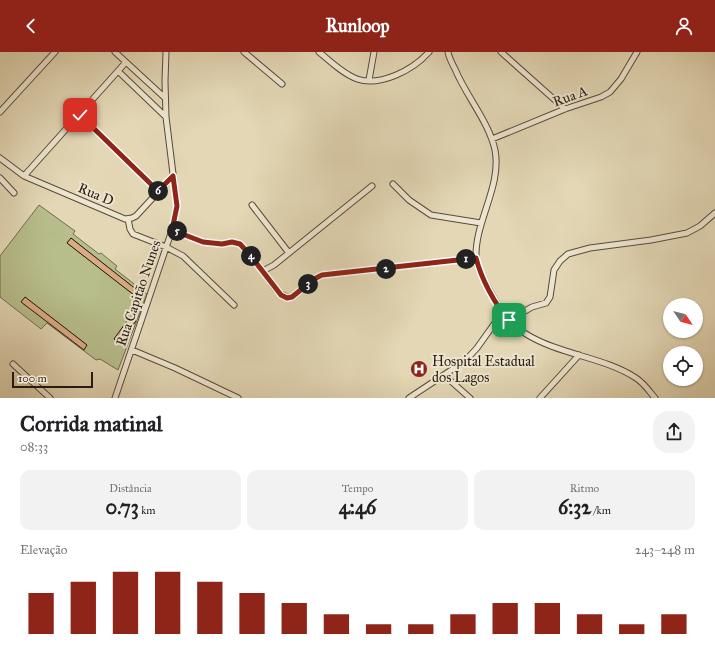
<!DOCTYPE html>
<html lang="pt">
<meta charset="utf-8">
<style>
:root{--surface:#fff;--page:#f2f2f2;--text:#202124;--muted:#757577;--accent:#8f2418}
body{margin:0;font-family:"IM FELL Great Primer",serif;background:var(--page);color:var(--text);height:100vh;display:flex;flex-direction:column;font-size:15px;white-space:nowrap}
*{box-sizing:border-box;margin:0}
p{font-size:13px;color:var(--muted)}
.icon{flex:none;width:22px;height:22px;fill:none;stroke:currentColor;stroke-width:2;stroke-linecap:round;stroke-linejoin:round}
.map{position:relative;height:346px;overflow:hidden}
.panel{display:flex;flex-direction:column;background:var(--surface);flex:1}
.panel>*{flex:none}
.needle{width:26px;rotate:125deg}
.controls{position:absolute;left:663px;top:246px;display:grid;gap:8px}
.controls a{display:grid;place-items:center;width:40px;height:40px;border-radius:50%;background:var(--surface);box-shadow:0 1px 3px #0004;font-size:20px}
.scale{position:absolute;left:12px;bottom:10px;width:81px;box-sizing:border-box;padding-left:4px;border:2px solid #291c11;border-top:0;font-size:11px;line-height:14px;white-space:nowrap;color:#291c11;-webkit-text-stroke:3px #ede5cf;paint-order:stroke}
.pin{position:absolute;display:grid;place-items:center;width:34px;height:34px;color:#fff;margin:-17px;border-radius:8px;box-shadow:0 2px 6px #0006}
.km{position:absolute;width:20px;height:20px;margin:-10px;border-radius:50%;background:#222;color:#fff;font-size:11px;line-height:20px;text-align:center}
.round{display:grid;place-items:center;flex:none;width:42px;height:42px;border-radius:16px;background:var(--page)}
.headline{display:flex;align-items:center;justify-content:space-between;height:68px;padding:0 20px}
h1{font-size:22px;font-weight:700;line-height:30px}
.figures{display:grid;grid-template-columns:repeat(3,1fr);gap:6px;height:68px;padding:4px 20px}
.figures div{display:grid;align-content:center;border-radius:10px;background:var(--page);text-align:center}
.figures b{font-size:20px;font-weight:700}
.figures small{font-size:11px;font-weight:400}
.figures p{font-size:11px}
.chart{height:112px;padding:8px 20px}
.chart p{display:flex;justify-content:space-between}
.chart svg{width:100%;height:72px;margin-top:4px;stroke:var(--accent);stroke-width:6}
header{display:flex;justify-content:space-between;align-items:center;height:52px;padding:0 20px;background:var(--accent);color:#fff;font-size:18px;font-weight:700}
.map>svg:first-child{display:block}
</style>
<header><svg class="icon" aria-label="back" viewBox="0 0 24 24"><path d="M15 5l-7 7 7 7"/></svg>Runloop<svg class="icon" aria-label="person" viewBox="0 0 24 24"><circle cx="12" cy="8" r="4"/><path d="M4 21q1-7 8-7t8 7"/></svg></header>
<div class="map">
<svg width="715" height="346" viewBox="0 0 715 346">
<rect width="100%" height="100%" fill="#e3d7b5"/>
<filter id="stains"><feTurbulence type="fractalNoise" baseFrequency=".005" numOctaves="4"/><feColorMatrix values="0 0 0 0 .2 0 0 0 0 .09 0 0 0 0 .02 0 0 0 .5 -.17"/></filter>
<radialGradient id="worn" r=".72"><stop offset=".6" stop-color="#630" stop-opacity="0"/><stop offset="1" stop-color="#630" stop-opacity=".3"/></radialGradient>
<path fill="#b7bd8b" stroke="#706c4e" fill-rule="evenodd" d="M39,153L75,179L73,182L99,202L101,201L117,214L115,217L147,242L118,318L100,307L96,308L47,271L41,277L0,245V204ZM71,186L137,238L134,243L67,191ZM25,245L87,293L84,297L21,250ZM130,265L136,269L119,291L114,287Z"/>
<path fill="#dbab85" stroke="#291c11" d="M71,186L137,238L134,243L67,191Z
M25,245L87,293L84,298L21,250Z
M130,265L136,269L119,291L114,287Z"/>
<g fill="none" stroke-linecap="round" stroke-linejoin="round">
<g stroke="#584b3a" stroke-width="7">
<path id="minor" d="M115,0L165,46
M244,0L282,32
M319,0C330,9 343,22 357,27C380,35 413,18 429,0
M448,0C449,6 452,11 455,17C466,44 489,70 495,98C502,134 475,169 476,205C477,218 486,231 491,241C500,258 510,272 526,282C560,303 604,305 636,326C644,331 649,339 655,346
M501,0L565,57
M118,19L166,65
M369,28L374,0
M0,60L55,0
M80,63L158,139
M492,87L565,57L601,45L610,40L621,27L637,0
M0,106L24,124L125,167L132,166L136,164L173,124
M24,124L126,10
M0,126L14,141
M393,132L409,148L431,163L481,171
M252,153L289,201
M128,167L130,177L133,182L166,195L183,204L234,253
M172,178L203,190L222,192L232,190L240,192L263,219L274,213L372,134
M263,219C270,229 279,247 292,245L314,227L322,223L476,206
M509,268L532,255L546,251L550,245L554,218L560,209L568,202L590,196L651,188L687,181L700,174L715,161
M132,298L175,316L238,346
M13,312L50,346
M444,323L470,346
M115,346L172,178L177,154L166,65L165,29L166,0
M409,346L465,309L477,296L502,261
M540,346L579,303"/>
</g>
<use href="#minor" stroke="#ede5cf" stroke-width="5"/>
</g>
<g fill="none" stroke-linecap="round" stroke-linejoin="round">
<g stroke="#fff" stroke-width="8">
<path id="route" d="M80,63L158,139L173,124L177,154L172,178L203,190L222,192L232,190L240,192L250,203L281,243L287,246L292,245L314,227L322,223L476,206C481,226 495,253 509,268"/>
</g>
<use href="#route" stroke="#8f2418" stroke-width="5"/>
</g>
<defs>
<g id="hospital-disc" transform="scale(0.9)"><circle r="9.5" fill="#8f2418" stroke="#ede5cf"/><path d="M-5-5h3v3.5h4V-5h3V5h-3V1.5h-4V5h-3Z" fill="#fff"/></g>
</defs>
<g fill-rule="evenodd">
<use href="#hospital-disc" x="419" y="317"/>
</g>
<g text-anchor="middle" stroke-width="4" stroke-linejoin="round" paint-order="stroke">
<g font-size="14" fill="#291c11" stroke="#ede5cf">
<text transform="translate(570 44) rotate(-20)" y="5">Rua A</text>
<text transform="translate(96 142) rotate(23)" y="5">Rua D</text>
<text transform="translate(138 241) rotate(-71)" y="5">Rua Capitão Nunes</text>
</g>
<g font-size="14" fill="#291c11" stroke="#ede5cf" text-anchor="start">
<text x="432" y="314">Hospital Estadual<tspan x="432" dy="16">dos Lagos</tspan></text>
</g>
</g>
<rect width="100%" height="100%" filter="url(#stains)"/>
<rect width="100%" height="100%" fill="url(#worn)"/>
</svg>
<div class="controls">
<a><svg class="needle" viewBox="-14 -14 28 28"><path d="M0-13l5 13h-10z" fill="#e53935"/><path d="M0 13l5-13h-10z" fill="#757577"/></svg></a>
<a><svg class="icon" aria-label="locate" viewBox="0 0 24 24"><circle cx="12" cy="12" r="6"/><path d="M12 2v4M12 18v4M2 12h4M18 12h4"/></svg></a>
</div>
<div class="scale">100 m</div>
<div class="pin" style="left:509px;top:268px;background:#1e9e55"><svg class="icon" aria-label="arrive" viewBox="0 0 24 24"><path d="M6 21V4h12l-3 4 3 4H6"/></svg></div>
<div class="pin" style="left:80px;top:63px;background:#d93025"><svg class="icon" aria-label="check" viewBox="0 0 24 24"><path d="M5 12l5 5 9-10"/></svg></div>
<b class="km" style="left:466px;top:207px">1</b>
<b class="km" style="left:386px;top:217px">2</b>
<b class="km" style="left:308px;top:232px">3</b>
<b class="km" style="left:251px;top:204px">4</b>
<b class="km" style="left:177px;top:179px">5</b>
<b class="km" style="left:158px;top:139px">6</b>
</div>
<section class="panel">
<div class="headline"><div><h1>Corrida matinal</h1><p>08:33</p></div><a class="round"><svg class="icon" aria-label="share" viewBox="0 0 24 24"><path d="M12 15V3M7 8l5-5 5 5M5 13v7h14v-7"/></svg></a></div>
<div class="figures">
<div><p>Distância</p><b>0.73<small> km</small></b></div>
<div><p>Tempo</p><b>4:46</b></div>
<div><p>Ritmo</p><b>6:32<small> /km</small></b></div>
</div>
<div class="chart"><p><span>Elevação</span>243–248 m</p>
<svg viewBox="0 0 160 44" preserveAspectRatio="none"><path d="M5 44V19M15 44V12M25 44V6M35 44V6M45 44V12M55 44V19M65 44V25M75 44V32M85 44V38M95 44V38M105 44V32M115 44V25M125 44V25M135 44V32M145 44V38M155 44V32"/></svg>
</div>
</section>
